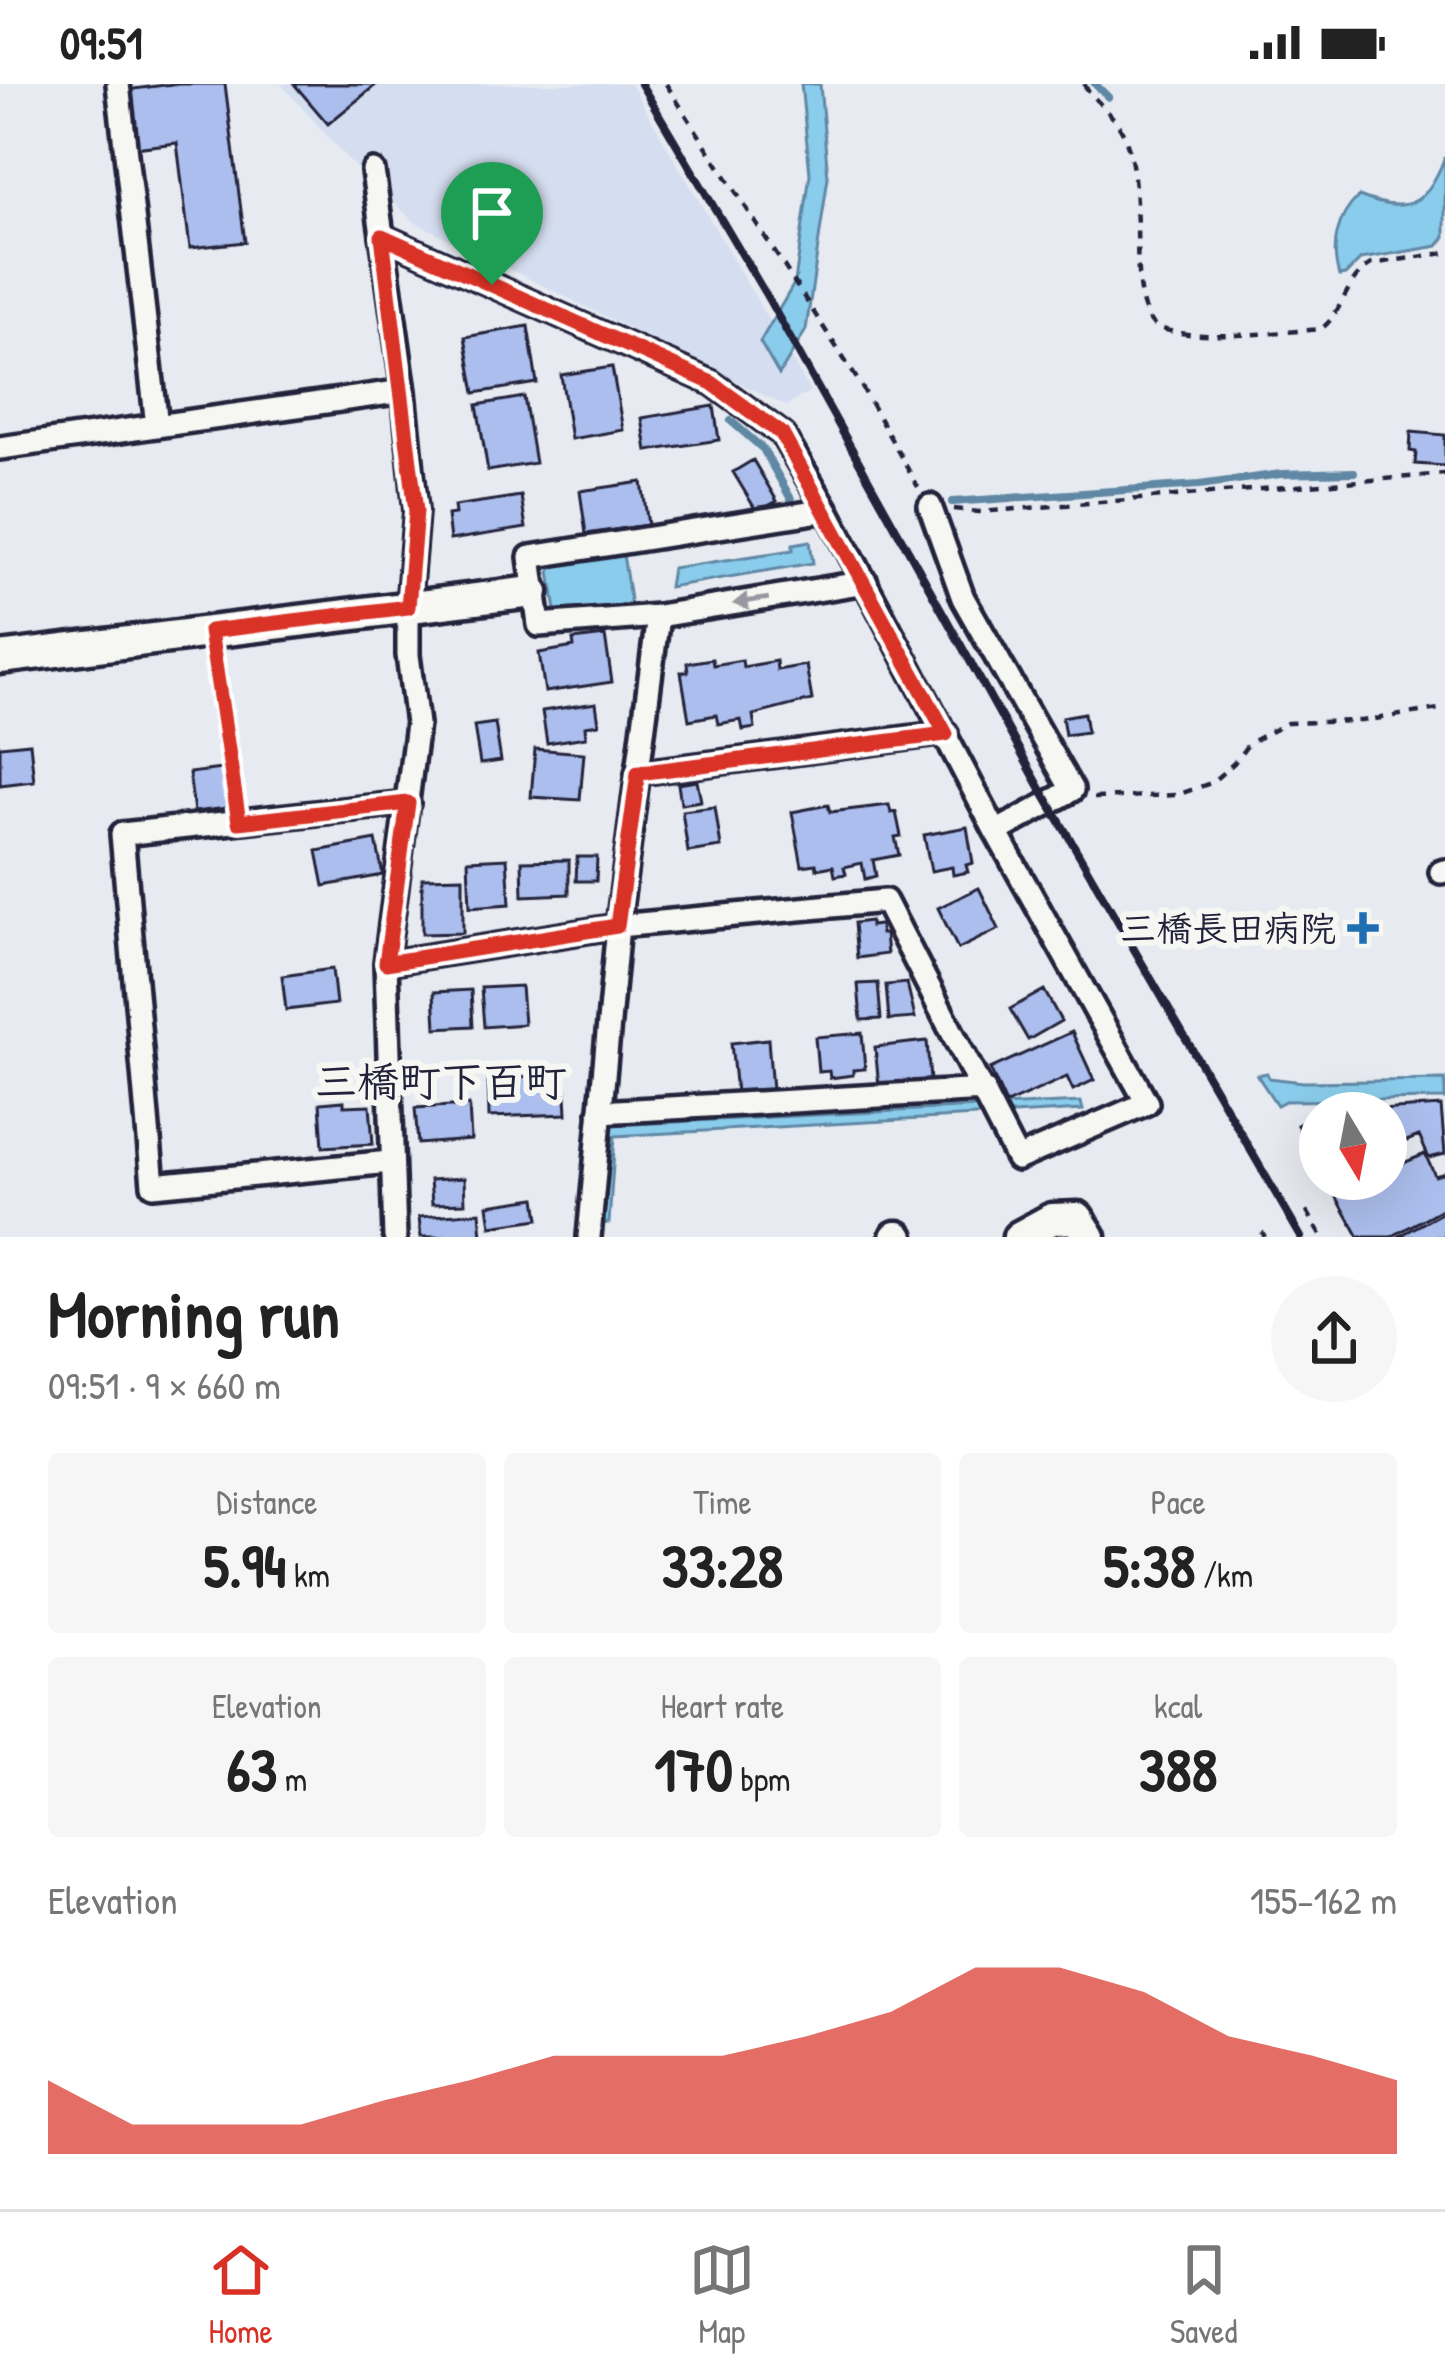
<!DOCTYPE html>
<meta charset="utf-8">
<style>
:root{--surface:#fff;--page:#f6f6f6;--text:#222;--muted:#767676;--line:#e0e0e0;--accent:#d93025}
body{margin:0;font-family:"Patrick Hand","Klee One",sans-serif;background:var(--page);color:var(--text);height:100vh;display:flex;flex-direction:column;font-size:45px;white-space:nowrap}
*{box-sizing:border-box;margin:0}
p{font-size:39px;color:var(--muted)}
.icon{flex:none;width:66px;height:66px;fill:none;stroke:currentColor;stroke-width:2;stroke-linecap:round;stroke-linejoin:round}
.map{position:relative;height:1153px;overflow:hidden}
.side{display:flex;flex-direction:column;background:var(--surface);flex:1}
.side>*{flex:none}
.needle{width:78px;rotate:170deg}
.buttons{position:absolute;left:1299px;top:1008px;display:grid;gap:24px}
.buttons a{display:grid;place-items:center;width:108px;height:108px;border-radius:50%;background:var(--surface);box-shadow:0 12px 48px #0002;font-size:60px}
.pin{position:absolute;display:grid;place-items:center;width:102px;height:102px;color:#fff;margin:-123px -51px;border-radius:50% 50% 50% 0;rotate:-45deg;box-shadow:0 0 12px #0007}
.pin .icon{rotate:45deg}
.round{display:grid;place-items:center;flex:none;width:126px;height:126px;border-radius:63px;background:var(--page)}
.overview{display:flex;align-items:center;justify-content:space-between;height:204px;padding:0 48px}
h1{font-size:66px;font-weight:800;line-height:90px}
.figures{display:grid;grid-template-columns:repeat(3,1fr);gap:18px;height:204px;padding:12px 48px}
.figures div{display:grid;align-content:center;border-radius:12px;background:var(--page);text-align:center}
.figures b{font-size:60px;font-weight:800}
.figures small{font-size:33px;font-weight:400}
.figures p{font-size:33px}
.chart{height:336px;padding:24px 48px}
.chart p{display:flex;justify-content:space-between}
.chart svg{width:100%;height:216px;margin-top:12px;fill:var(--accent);opacity:.7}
.status{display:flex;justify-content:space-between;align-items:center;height:84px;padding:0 60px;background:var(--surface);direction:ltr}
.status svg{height:33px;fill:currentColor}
.dock{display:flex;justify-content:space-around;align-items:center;height:168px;border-top:3px solid var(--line);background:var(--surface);font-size:33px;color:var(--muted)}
.dock a{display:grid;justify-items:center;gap:6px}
.dock .on{color:var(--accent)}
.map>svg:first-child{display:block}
</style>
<div class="status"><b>09:51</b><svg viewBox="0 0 49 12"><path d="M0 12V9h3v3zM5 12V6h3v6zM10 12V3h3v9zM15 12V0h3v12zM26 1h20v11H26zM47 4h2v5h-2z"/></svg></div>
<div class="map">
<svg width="1445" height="1153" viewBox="0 0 1445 1153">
<rect width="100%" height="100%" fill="#e7ebf1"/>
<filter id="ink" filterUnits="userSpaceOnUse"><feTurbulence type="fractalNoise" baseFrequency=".00833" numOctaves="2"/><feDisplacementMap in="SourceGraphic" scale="24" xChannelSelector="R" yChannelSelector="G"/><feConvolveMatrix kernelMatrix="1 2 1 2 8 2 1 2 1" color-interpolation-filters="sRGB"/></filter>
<g filter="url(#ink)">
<path fill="#d5def0" d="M281,0H631L810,307L786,322L416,139L358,87Z"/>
<path fill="#8acceb" stroke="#6088a5" stroke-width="3" d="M801,0H820L828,93L806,246L779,291L760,258L795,198L810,90Z
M1445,73V153L1438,162L1361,175L1345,191L1339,192C1330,161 1337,133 1359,112C1409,132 1426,120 1445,73Z
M810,457L813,479L669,503L672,484L793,466V460Z
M623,470L631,522L567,532L556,527L550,487L554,480Z
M1267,989L1269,994L1303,998L1445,996V1015L1285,1017L1277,1021L1257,991Z
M1081,1018L1083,1026L615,1052L609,1139L599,1140L606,1049L612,1041Z"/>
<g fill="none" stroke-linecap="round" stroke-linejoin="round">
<path stroke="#6088a5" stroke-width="8" d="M1095,0L1108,13
M731,337L763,365L791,415
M952,418L1199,401L1281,390L1354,388"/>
</g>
<path fill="#acbeed" stroke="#22223b" stroke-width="3" d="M172,0H225L245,158L190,164L177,59L134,64L126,6Z
M294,0H377L328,40Z
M528,242L537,299L475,309L465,253Z
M612,283L623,346L571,355L561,291Z
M524,313L535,379L488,387L477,321Z
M714,322L719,356L647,367L642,334Z
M1411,348L1445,351V382L1415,380L1416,368L1410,367Z
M753,376L777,417L757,428L733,388Z
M642,398L648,441L586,450L580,407Z
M521,412L526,444L450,456L447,431L455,430L454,422Z
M605,552L612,598L545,608L539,569L574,563L573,556Z
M712,575L713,581L742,576L743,583L776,577L777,586L806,581L812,616L753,631L755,644L743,646L741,636L718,640L716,631L689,636L681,588H688L687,579Z
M596,619L599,640L585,642L586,653L547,659L542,627Z
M1084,629L1087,648L1065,651L1062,633Z
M495,639L501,677L480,680L474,642Z
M30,659L34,697L0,701V662Z
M535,665L584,669L580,716L531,713Z
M222,685L227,724L194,728L189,689Z
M697,697L701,717L681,720L678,700Z
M828,721L830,728L889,721L891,729L896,728L901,752L895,753L899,771L873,776L876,792L865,795L862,779L844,783L846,790L835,792L833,782L817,785L816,780L802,782L792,728Z
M715,723L721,763L688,768L682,727Z
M967,743L973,779L966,781L968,788L953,791L952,783L931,787L924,751Z
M376,756L383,791L324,802L317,767Z
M577,773H597L596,797H576Z
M507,774L510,820L470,823L468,776Z
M569,776V810L523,812L522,777Z
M463,793V849L422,850V794Z
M979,804L999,845L958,865L938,824Z
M870,837V842L880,841L881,850H885L887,870L857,874L854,839Z
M332,885L336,920L286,926L282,892Z
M878,899L881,935L861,936L858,900Z
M907,899L915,934L889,936L886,901Z
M521,902L524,940L484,943L481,904Z
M471,906L473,942L436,944L434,908Z
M1044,906L1061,937L1028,956L1010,925Z
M1072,948L1094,996L1073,1006L1067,993L1006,1020L990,985Z
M862,949L865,985L853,986V991L830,994L829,987L818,988L815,953Z
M768,955L772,1006L736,1009L731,959Z
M927,957L930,997L879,1002L875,963Z
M565,991L567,1030L489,1033L488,994Z
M344,1017V1022L370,1021L373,1060L323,1063L320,1019Z
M469,1021L471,1056L418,1060L415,1024Z
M1441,1022L1445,1070L1429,1074L1419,1052L1392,1063L1386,1057V1029H1333Z
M1311,1033L1320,1048V1082L1297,1041Z
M1425,1070L1435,1092L1445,1089V1123L1391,1153H1359L1331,1103L1346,1095H1386V1074L1391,1072L1399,1081Z
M464,1094L465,1119L432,1120L430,1096Z
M536,1114L539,1135L491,1142L488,1121Z
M1445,1127V1153H1398Z
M480,1128L482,1153H421L419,1133Z"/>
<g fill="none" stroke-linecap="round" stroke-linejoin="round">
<g stroke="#22223b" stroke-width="20">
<path id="lane" d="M210,551L239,738"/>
</g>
<g stroke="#22223b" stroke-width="30">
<path id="street" d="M118,0L157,342
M373,87L404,307L416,427L408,523V571L417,640L386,879L395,1153
M382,152L712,299L782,350L827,426L996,748L1147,1019L1017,1075L885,817L618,842L386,879
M0,364L404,307
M930,422L963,514L1072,706L996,748
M827,426L530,473L539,541L658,532L866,498
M637,689L946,649
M1441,788L1445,787
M600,1028L984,1006
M390,1078L153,1101L122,750L408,719
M589,1153L618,842L658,532"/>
</g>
<g stroke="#22223b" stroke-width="39">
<path id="secondary" d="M0,574L533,508
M896,1153H898
M1019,1153L1052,1135L1078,1134L1090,1153"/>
</g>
<path stroke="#22223b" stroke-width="4.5" stroke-dasharray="9 9" stroke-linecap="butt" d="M666,0L859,298L918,403
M1084,0C1095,19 1115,30 1124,51C1135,79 1136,113 1137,143C1138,171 1135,211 1149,235C1164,263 1290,247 1321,245C1343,229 1345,196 1371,180L1445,169
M954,425L979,428L1445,390
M1094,714L1177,711L1211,699L1234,679L1249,659L1287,639L1362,637L1445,624
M1307,1127L1322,1153
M1262,1148L1265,1153"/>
<use href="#lane" stroke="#f6f6f2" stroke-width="10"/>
<use href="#street" stroke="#f6f6f2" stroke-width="21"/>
<use href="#secondary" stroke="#f6f6f2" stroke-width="30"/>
<path stroke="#22223b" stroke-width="8" d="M641,0L769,216L1041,705L1301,1153"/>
</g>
<defs><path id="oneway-solid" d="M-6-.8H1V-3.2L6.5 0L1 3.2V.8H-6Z" transform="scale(3)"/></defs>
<use fill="#9797a0" href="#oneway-solid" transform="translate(751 517) rotate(171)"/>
</g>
<g fill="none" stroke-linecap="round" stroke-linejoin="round" filter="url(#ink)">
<g stroke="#fff" stroke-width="24">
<path id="route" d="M382,152L712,299L782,350L946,650L638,689L617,842L386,879L408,719L239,738L210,547L408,523L416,427Z"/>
</g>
<use href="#route" stroke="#d93025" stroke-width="15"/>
</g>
<path fill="#1f6fb2" stroke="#f6f6f2" stroke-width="4.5" d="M1357 826h12v12h12v12h-12v12h-12v-12h-12v-12h12z"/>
<g text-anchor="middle" stroke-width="12" stroke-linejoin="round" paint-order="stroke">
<g font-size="36" font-weight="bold" fill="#22223b" stroke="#f6f6f2" text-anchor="end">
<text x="1336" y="857">三橋長田病院</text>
</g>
<g font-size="42" font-weight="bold" fill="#22223b" stroke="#f6f6f2">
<text x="441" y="1012">三橋町下百町</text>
</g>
</g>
</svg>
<div class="buttons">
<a><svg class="needle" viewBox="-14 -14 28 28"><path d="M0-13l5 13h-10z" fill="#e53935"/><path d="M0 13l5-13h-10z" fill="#767676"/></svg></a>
</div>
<div class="pin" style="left:492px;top:201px;background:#1e9e55"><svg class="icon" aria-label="arrive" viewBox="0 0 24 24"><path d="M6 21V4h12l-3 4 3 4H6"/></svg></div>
</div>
<section class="side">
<div class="overview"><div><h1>Morning run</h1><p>09:51 · 9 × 660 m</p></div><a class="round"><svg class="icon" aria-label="share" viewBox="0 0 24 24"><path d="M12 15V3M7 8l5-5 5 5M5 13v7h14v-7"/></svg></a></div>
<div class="figures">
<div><p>Distance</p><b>5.94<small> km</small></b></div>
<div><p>Time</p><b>33:28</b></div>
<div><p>Pace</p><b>5:38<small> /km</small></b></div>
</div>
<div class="figures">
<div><p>Elevation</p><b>63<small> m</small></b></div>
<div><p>Heart rate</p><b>170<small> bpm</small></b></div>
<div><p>kcal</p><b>388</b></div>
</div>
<div class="chart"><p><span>Elevation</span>155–162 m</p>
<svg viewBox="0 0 160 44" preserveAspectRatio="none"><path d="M0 44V29L10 38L20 38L30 38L40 33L50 29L60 24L70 24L80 24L90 20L100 15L110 6L120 6L130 11L140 20L150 24L160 29V44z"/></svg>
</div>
</section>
<nav class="dock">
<a class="on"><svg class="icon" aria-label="home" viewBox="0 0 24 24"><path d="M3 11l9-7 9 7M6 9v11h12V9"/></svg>Home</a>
<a><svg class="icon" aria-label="map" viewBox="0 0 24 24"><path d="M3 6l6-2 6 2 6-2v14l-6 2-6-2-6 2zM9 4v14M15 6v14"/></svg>Map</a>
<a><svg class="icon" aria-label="saved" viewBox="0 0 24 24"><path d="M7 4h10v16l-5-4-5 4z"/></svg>Saved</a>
</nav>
